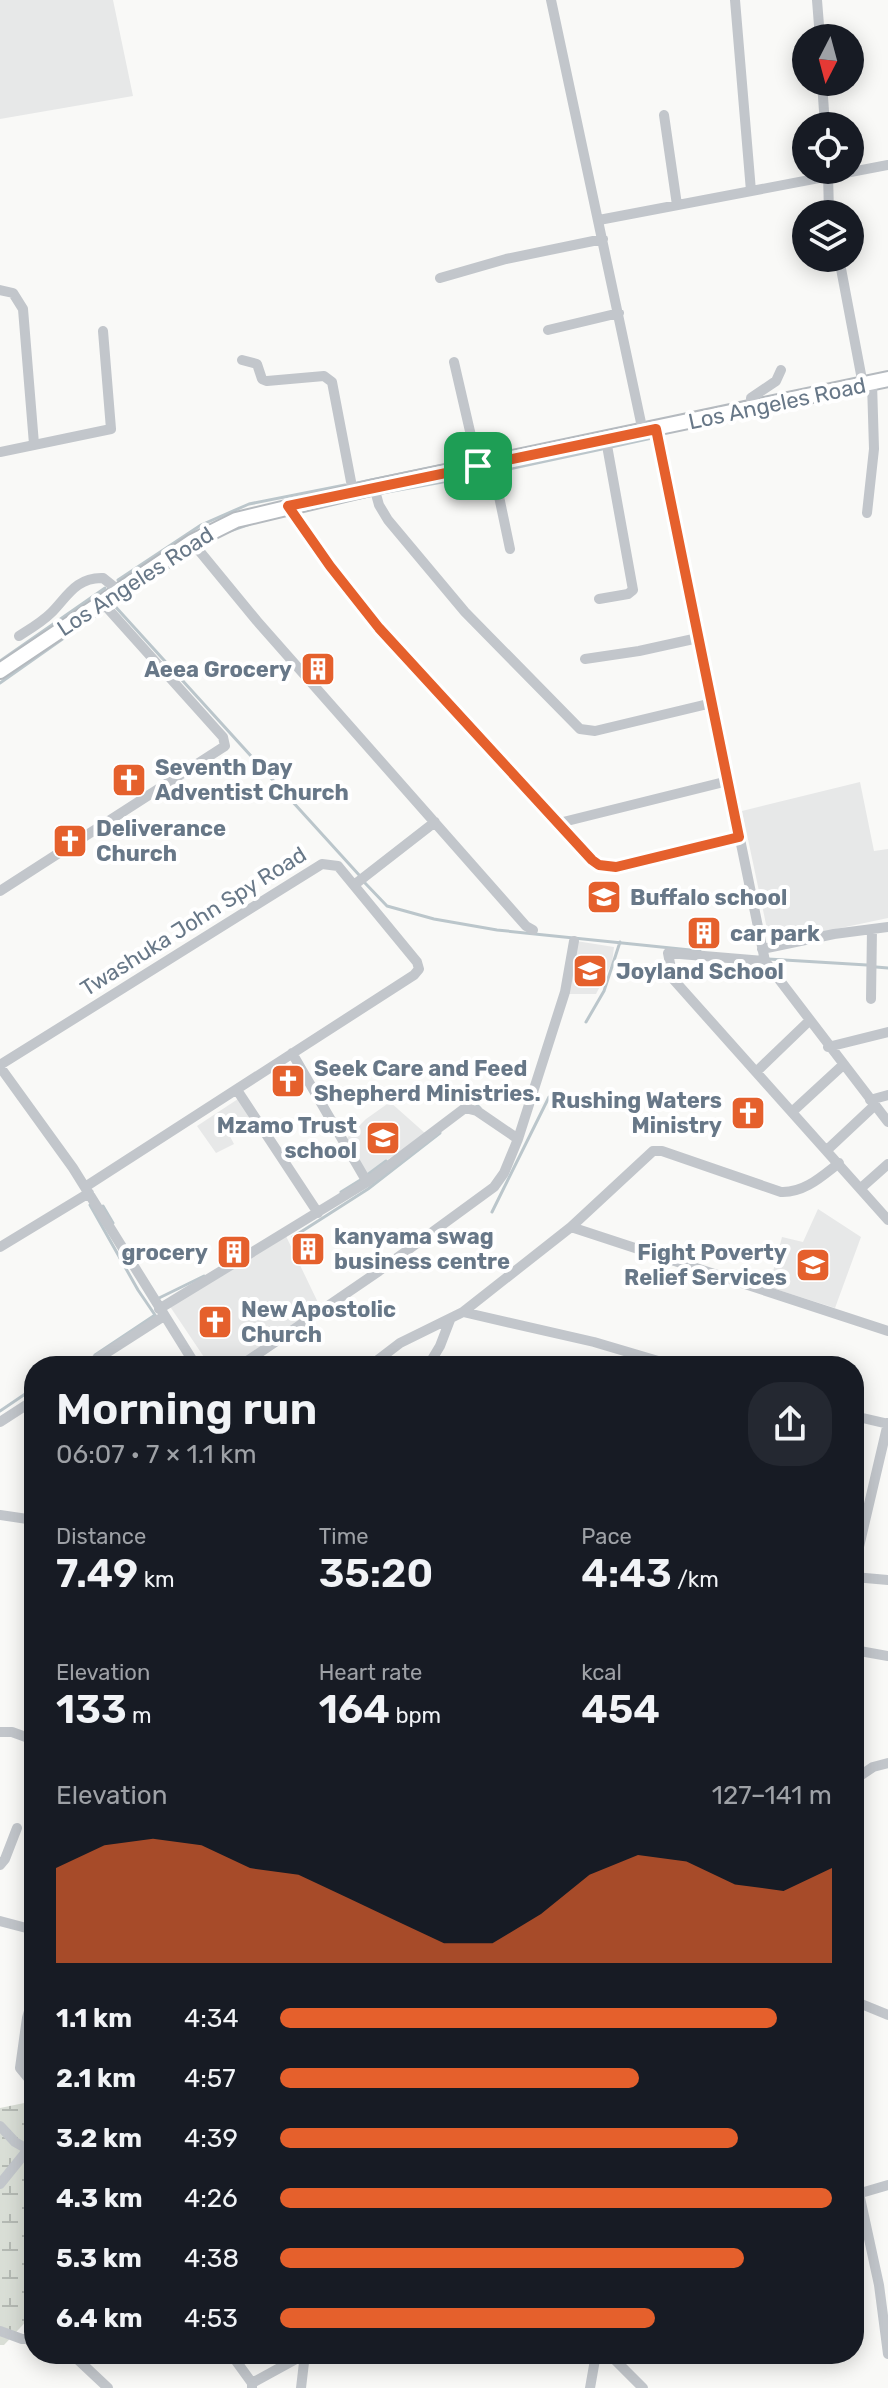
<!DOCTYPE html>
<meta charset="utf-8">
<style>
:root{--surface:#171b24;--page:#242831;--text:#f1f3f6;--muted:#9ea1a6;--accent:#e5602c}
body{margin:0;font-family:Rubik,sans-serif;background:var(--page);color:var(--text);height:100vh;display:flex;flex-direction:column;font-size:30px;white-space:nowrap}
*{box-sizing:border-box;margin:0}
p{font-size:26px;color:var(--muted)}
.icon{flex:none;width:44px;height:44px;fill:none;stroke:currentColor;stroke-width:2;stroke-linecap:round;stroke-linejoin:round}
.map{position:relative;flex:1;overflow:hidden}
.sheet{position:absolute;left:24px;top:1356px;width:840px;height:1008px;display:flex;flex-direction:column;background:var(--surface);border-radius:32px;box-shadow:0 4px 20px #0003}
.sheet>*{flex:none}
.needle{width:52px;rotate:186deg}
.tools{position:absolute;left:792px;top:24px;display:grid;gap:16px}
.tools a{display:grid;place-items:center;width:72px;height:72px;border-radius:50%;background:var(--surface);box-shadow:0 4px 20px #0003;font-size:40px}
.pin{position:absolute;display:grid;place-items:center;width:68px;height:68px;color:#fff;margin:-34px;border-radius:16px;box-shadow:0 4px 12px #0006}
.round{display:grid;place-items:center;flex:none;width:84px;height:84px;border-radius:32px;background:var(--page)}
.overview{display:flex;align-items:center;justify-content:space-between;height:136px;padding:0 32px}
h1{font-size:44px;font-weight:600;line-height:60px}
.stats{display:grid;grid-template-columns:repeat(3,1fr);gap:12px;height:136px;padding:8px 32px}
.stats div{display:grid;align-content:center}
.stats b{font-size:40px;font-weight:600}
.stats small{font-size:22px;font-weight:400}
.stats p{font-size:22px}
.chart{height:224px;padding:16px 32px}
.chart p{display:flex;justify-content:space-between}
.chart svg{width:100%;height:144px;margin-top:8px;fill:var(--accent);opacity:.7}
ul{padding:0 32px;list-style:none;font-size:26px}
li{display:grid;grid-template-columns:128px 96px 1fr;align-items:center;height:60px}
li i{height:20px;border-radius:10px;background:var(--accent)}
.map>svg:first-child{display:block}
</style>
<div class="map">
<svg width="888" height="2388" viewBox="0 0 888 2388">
<defs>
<pattern id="wetland-marsh" width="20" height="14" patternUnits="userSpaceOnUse" patternTransform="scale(2)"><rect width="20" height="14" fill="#d9ded6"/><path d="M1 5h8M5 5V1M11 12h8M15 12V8" fill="none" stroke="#b4b9b3"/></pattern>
</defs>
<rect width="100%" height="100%" fill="#f9f9f7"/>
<path fill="#e7e8e8" d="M0,0H113L133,96L0,119Z
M860,782L874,851L888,849V918L770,943L742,811Z
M576,941L614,947L612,963L596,994H569Z
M241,1097L252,1115L226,1129L234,1144L216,1153L197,1126Z
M390,1102L426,1134L366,1174L347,1138L366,1119Z
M818,1209L861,1237L835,1308L769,1287L782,1237L803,1242Z
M285,1234L324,1315L237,1366H210L169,1305Z"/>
<path fill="url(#wetland-marsh)" d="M34,2101V2313L4,2345H0V2108Z"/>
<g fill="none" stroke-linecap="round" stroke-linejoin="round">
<path stroke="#bbc6cb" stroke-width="3" d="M611,447L652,438
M500,471L602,449
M357,483L439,466
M382,493L492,473
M359,498L374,495
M227,532L250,524
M118,580L201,525L249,504L345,485
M115,603L195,550
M113,604L360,876
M0,661L105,588
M0,683L105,609
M365,883L387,906L434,919L497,930L700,951
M768,959L867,965
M876,967L888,968
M586,1022L604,991L620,942
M464,1106L472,1100L480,1108
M367,1175L386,1161
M341,1192L362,1179
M90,1205L138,1290L155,1315L95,1355
M103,1206L113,1223
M492,1212L549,1097
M293,1237L368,1189L440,1133
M157,1299L204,1276
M74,1366L88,1359
M0,1411L34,1388"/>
<g stroke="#b5babf" stroke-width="18">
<path id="secondary" d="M0,671L192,542L236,520L374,487L888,379"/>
</g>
<path stroke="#c2c6cb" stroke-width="10" d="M551,0L643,432
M735,0L751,191
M817,0L820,38
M822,82L825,126
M664,115L677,205
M828,172L829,214
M599,220L888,165
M839,258L863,385
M440,278L506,259L603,239
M0,290L13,293L23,309L34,444
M548,330L619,313
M242,360L257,364L262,379L267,381L324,376L332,382L353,492
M454,362L478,466
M752,408L751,398L776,381L781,370
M656,429L765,961L888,1122
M0,452L111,429L103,331
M492,463L510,549
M374,487L379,505L388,520L465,612L580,729L595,731L712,703
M288,506L330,566L379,628L592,860L599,865L616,867L739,837
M867,513L874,449L872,383
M192,542L257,621L526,926L533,930
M599,599L628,594L633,590L606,440
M19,636C30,629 42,622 51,613C67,597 76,577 103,578L118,590
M585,659L639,651L698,638
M559,823L728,781
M354,885L435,822
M0,891L225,746L223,737L101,601
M762,949L834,934L888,927
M765,961L668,953L673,979L888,1220
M871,999L872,929
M828,1047L888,1032
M292,1053L367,1182
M0,1065L322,864L338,866L417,962L419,969L414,975L85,1187
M0,1067L73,1168L196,1366
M756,1072L808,1022
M237,1090L318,1213
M870,1100L888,1095
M793,1111L843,1065
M518,1139L565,992L574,941
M827,1150L875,1105
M861,1188L888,1164
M571,1227L888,1331
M0,1247L89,1193
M159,1309L367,1182L465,1108L477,1111L518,1139L504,1173L494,1187L379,1271L240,1366
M463,1312L571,1227L653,1151H662L781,1192C804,1193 821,1177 839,1163
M86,1366L164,1316
M370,1366L400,1343L463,1312L594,1342L675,1366
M428,1366L440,1346L450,1320
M854,1416L888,1424
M0,1422L34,1400
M0,1515L34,1520
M854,1568L888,1423
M854,1577L888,1580
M854,1650L888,1656
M0,1732H12L34,1740
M854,1780L873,1767L888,1763
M0,1865L5,1859L17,1828
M0,1921L34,1930
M32,2001L27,2018L20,2068L34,2085
M854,2001L888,2015
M0,2126L15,2142L34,2153
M854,2170L879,2285L888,2354
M0,2184L34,2142
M854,2195L888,2185
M0,2331L22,2339H31L34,2336
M231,2354L252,2383
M609,2354L643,2388
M74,2356L108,2388
M252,2388V2383L305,2354
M301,2388L305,2354
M590,2388L596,2354"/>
<use href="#secondary" stroke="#fff" stroke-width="14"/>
</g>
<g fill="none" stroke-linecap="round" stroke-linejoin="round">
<g stroke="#fff" stroke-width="16">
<path id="route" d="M656,429L739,837L616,867L599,865L592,860L379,628L330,566L288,506Z"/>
</g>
<use href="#route" stroke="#e5602c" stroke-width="10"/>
</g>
<defs>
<g id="building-square" transform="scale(1.8)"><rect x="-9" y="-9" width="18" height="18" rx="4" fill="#e5602c" stroke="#fff"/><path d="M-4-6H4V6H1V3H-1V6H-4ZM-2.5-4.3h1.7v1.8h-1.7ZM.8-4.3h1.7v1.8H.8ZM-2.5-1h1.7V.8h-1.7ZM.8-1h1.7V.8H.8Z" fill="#fff"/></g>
<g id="church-square" transform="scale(1.8)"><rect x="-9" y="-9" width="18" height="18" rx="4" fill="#e5602c" stroke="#fff"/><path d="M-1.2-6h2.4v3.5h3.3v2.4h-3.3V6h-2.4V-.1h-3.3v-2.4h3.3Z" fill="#fff"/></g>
<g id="school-square" transform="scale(1.8)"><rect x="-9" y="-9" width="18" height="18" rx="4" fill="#e5602c" stroke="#fff"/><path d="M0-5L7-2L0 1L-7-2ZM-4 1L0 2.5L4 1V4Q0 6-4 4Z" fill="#fff"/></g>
</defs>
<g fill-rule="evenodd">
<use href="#building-square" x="318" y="669"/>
<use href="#church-square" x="129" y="780"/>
<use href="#church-square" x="70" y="841"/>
<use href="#school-square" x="604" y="897"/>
<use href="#building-square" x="704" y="933"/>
<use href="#school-square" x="590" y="971"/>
<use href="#church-square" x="288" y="1081"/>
<use href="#church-square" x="748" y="1113"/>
<use href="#school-square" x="383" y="1138"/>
<use href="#building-square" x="308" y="1249"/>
<use href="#building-square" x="234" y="1252"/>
<use href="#school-square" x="813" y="1265"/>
<use href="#church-square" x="215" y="1322"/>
</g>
<g text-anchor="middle" stroke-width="8" stroke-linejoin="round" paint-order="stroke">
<g font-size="22" fill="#687888" stroke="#fff">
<text transform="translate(777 403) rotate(-12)" y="8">Los Angeles Road</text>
<text transform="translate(135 581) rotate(-33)" y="8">Los Angeles Road</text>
<text transform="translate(193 921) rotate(-32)" y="8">Twashuka John Spy Road</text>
</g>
<g font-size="22" font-weight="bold" fill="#687888" stroke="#fff" text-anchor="start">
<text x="292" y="677" text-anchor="end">Aeea Grocery</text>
<text x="155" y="775">Seventh Day<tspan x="155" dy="25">Adventist Church</tspan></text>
<text x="96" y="836">Deliverance<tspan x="96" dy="25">Church</tspan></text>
<text x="630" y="905">Buffalo school</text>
<text x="730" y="941">car park</text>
<text x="616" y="979">Joyland School</text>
<text x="314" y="1076">Seek Care and Feed<tspan x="314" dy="25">Shepherd Ministries.</tspan></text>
<text x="722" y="1108" text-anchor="end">Rushing Waters<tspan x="722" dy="25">Ministry</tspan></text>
<text x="357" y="1133" text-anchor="end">Mzamo Trust<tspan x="357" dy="25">school</tspan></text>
<text x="334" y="1244">kanyama swag<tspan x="334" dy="25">business centre</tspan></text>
<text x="208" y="1260" text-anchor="end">grocery</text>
<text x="787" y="1260" text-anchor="end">Fight Poverty<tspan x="787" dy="25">Relief Services</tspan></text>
<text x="241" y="1317">New Apostolic<tspan x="241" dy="25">Church</tspan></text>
</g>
</g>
</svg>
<div class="tools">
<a><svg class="needle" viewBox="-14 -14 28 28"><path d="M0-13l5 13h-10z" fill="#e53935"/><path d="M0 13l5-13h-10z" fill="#9ea1a6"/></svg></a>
<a><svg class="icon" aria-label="locate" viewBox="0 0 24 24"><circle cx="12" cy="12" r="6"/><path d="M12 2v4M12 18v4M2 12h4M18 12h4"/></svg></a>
<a><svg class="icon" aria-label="layers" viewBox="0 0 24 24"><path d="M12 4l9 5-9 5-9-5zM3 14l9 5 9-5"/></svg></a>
</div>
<div class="pin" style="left:478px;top:466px;background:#1e9e55"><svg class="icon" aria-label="arrive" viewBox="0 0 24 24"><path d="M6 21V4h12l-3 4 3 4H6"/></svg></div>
<section class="sheet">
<div class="overview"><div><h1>Morning run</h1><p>06:07 · 7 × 1.1 km</p></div><a class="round"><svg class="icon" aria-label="share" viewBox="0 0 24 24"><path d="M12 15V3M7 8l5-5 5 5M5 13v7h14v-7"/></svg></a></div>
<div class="stats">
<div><p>Distance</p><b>7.49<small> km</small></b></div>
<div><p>Time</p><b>35:20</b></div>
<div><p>Pace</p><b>4:43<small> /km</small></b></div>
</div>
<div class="stats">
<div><p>Elevation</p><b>133<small> m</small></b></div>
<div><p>Heart rate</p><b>164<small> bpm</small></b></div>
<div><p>kcal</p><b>454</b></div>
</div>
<div class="chart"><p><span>Elevation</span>127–141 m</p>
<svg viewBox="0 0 160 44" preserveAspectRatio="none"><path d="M0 44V15L10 8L20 6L30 8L40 15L50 17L60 24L70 31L80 38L90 38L100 29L110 17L120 11L130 13L140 20L150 22L160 15V44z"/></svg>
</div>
<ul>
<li><b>1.1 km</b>4:34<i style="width:90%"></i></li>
<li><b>2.1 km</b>4:57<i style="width:65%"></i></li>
<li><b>3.2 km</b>4:39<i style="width:83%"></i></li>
<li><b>4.3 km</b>4:26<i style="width:100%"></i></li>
<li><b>5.3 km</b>4:38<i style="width:84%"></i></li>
<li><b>6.4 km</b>4:53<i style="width:68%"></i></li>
</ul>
</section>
</div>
